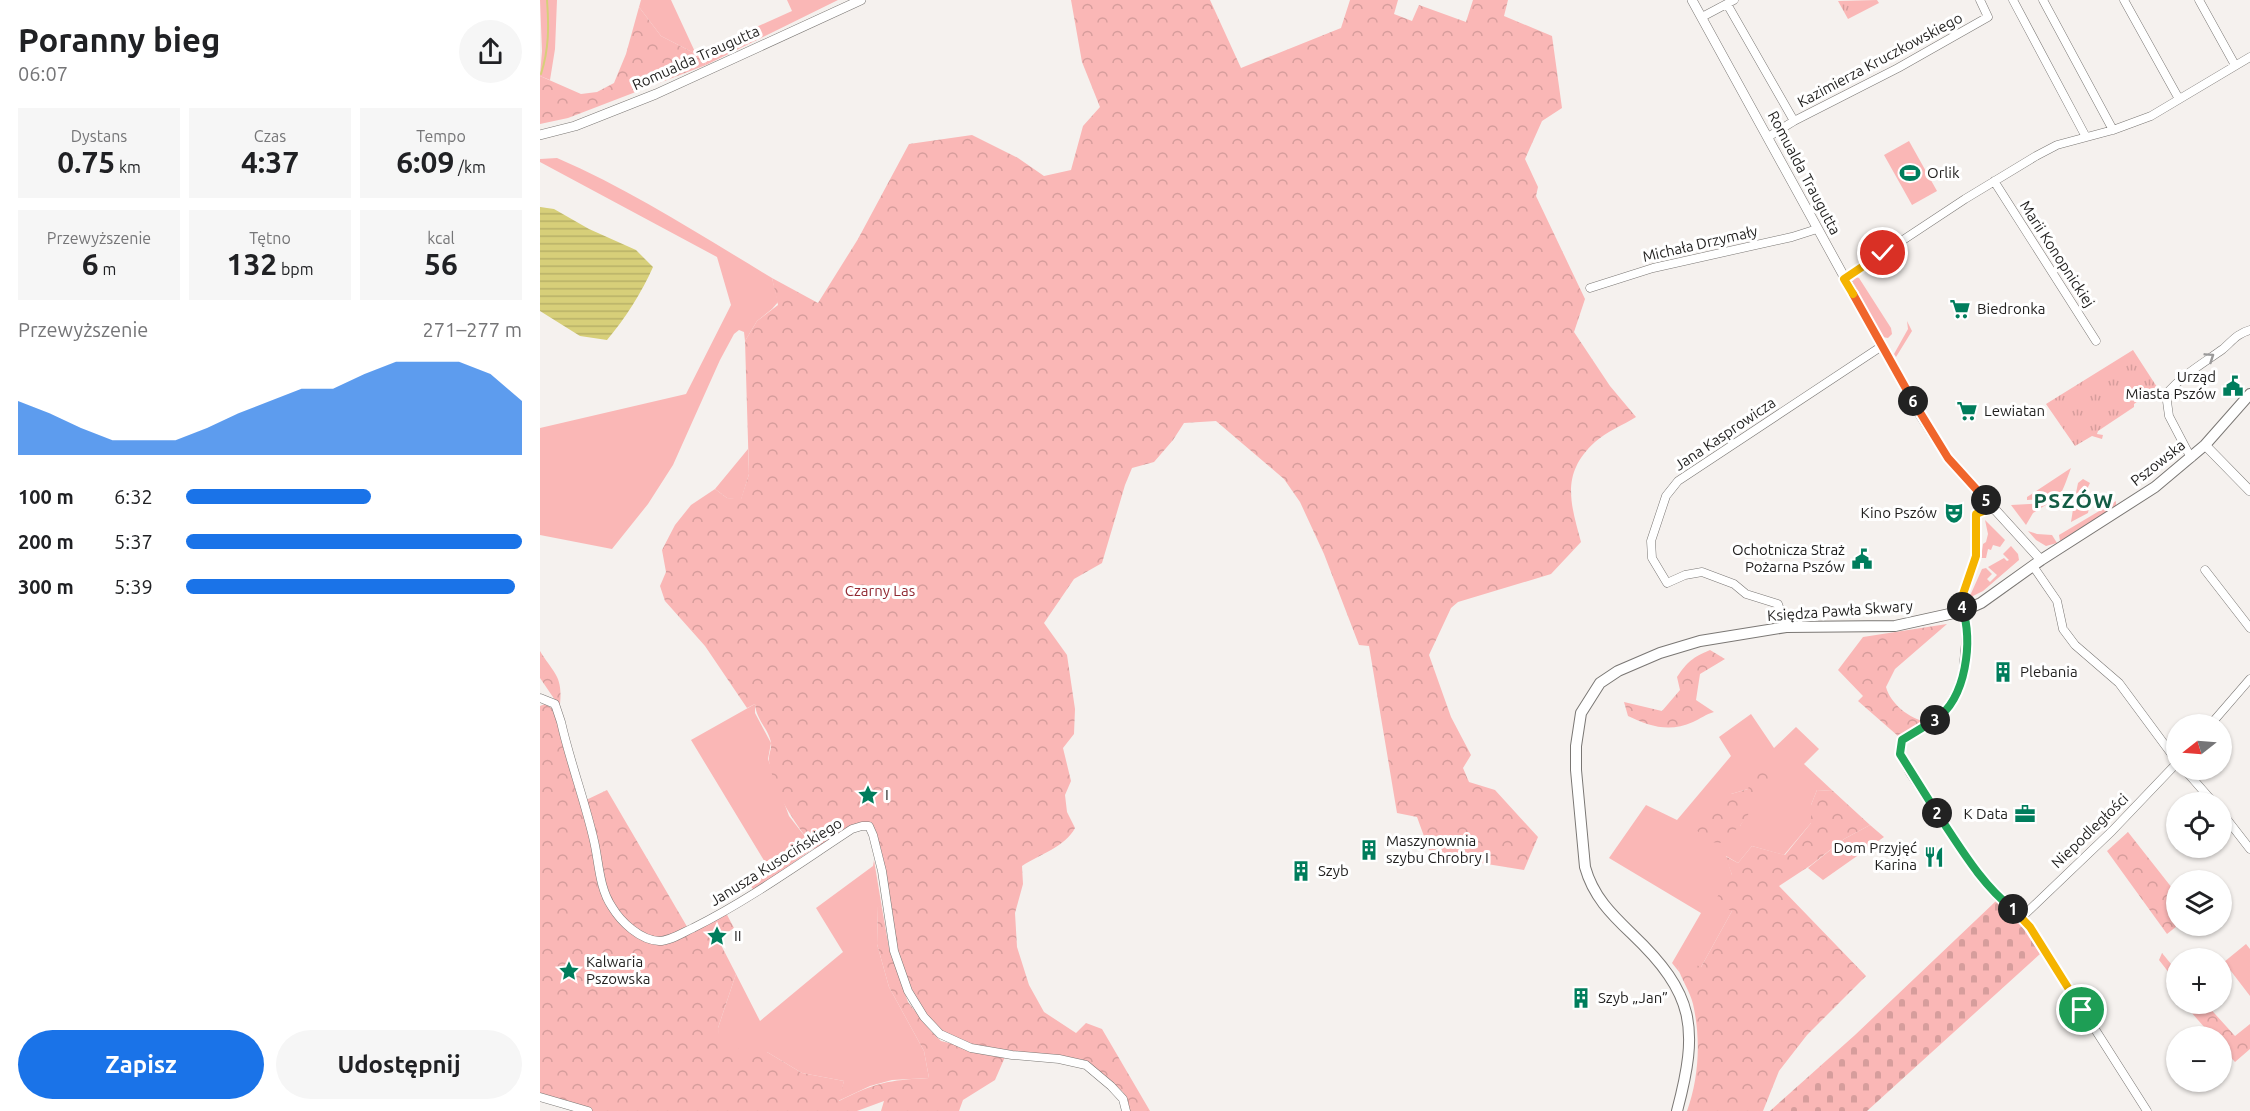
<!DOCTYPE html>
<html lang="pl">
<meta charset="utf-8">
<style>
:root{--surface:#fff;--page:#f6f6f6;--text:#202124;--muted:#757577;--accent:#1a73e8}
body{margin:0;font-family:Ubuntu,sans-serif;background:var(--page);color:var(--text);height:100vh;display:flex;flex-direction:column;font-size:22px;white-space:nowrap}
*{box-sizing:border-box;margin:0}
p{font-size:20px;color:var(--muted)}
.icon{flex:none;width:33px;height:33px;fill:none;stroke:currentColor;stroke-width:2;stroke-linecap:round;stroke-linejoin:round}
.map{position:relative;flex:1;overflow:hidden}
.details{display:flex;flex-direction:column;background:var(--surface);width:540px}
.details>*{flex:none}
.needle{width:39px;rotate:253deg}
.fabs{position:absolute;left:1626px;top:714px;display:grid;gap:12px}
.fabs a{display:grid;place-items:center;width:66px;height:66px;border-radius:50%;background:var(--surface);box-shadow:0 2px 4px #0004;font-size:30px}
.pin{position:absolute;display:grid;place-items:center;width:51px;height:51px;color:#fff;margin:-26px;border:3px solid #fff;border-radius:50%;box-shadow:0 2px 6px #0007}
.km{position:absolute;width:30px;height:30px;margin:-15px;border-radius:50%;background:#222;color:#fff;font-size:16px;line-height:30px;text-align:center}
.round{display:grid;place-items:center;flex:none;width:63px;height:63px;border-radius:32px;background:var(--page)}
.headline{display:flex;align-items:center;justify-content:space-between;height:102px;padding:0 18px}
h1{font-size:33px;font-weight:700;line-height:45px}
.figures{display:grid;grid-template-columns:repeat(3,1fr);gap:9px;height:102px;padding:6px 18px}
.figures div{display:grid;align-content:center;border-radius:0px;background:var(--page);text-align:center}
.figures b{font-size:30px;font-weight:700}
.figures small{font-size:16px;font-weight:400}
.figures p{font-size:16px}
.chart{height:168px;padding:12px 18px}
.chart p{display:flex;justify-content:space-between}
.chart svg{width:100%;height:108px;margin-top:6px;fill:var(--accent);opacity:.7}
.action{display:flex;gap:12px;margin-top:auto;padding:12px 18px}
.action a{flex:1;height:69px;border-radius:36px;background:var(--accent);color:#fff;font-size:24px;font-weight:700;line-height:69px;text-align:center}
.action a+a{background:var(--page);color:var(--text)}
ul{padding:0 18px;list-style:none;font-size:20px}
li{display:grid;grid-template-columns:96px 72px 1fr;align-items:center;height:45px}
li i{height:15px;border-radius:8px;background:var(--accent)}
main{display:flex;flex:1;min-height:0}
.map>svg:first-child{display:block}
</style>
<main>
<section class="details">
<div class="headline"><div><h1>Poranny bieg</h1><p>06:07</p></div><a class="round"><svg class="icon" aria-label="share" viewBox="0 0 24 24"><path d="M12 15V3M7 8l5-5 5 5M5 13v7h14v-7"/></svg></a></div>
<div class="figures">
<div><p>Dystans</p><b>0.75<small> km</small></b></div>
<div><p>Czas</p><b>4:37</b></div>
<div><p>Tempo</p><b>6:09<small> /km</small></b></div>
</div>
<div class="figures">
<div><p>Przewyższenie</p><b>6<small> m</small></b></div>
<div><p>Tętno</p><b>132<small> bpm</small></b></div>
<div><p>kcal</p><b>56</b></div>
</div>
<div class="chart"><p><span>Przewyższenie</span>271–277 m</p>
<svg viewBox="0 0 160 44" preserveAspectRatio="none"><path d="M0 44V22L10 27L20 33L30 38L40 38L50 38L60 33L70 27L80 22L90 17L100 17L110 11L120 6L130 6L140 6L150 11L160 22V44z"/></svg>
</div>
<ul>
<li><b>100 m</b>6:32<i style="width:55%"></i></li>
<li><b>200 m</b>5:37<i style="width:100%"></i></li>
<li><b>300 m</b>5:39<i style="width:98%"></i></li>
</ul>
<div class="action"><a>Zapisz</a><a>Udostępnij</a></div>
</section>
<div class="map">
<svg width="1710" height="1111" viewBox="0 0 1710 1111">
<defs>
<pattern id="forest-crowns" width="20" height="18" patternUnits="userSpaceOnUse" patternTransform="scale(1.5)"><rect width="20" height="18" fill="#fab7b6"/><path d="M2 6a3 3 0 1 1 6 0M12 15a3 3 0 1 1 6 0" fill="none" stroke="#d69d9c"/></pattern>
<pattern id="cemetery-stones" width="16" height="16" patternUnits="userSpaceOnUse" patternTransform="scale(1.5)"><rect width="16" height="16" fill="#fab7b6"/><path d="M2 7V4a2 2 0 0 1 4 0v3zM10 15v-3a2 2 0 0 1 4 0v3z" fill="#d69d9c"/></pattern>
<pattern id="park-tufts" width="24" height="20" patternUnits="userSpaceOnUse" patternTransform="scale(1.5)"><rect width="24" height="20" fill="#fab7b6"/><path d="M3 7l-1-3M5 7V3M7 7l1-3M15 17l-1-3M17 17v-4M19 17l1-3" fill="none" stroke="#d69d9c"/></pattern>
<pattern id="water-rules" width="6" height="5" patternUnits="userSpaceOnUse" patternTransform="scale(1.5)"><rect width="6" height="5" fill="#d7cf79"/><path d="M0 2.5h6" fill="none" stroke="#b8b168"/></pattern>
</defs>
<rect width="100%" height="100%" fill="#f5f1ee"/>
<path fill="#fab7b6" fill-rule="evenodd" d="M0,0H17L15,49L10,80L0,76L2,51Z
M101,0H131L156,54L121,36L99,7Z
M247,0H298L166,65L161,52L252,11Z
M1369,141L1397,191L1372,205L1344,155Z
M17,158C93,191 162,236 232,278L238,302L232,309L217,321L205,341L204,332L199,330L194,334L180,360L133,465L108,504L72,549L0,535V428L146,394L191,305L177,257L0,162V159Z
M1316,277L1319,278L1351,328L1352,334L1348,338L1342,337L1312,285V282Z
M1367,321L1372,331L1356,357L1354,354L1368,329Z
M208,449L209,474L201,500L187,498L175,489Z
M1531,468C1519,501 1522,499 1487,500V497Z
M1543,479L1550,483L1547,489L1549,497L1535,498L1538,483Z
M1576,501V505L1574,508L1520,541L1519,535Z
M1550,502L1548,513L1531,522L1534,503Z
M1509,503L1493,513L1486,525L1471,505Z
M1445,520L1465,540L1460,547L1453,545L1451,550L1448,549L1446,558H1441L1443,544L1446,542L1448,534Z
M1488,531L1497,534L1512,535L1517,543L1506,546L1496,540Z
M1471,546L1478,554L1479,560L1443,591L1429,598L1442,569L1446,568L1452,574L1447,579L1450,582L1457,575L1448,567L1464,558L1467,561L1469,560L1463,554Z
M215,704V713L231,743L228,759L249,816L274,848L214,891L209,883L231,872L151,740Z
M1211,714L1234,748L1256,727L1279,749L1264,764L1293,791L1277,790L1271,805V823L1244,855L1212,846L1198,863L1186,856L1192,875V911L1161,967L1137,965L1140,973L1132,963L1161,913L1069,858L1106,805L1137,820L1191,756L1179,737ZM1208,789L1209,811L1200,826L1191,794Z
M1330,825L1344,837L1283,880L1268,868L1304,839Z
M334,860L342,908L338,906L337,944L349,987L384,1051L389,1078L352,1080L330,1086L298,1101L304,1081L262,1073L227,1052L179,1061L178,1028L196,974L220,1021L303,952L276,908L333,866Z
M1706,944L1710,949V996L1684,962Z"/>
<path fill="url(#forest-crowns)" d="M531,0H670L701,68L801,28L810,0H858L854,14L872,21L879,5L926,22L933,0H968L964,16L1012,36L1022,108L1002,121L985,159L998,187L996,196L1045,299L1034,332L1070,386L1096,417C1083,425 1066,432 1055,442C1021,473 1030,502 1041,542L1011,574L918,602L911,608L889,655L911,717L931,755L923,768L929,782L955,790L998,837L984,870L916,859L889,850L877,817L857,813L829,646L819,645L784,554L760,502L744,479L676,421L644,423L633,440L614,462L592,468L585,485L562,563L534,579L504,623L527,655L535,709L534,734L523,748L531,781L525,795L527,812L535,828C525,847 500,854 482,866L483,884L475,913L477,947L489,985L504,1012L536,1033L546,1023L562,1029L610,1111H589L583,1092L546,1065L431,1047L400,1034L384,1017L354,951L333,835L322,826L277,852C256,824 235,797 229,761C228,755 232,749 231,743C229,729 216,720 215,704L207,708L165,646L125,601L120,586L126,572L122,550L135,525L151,505L175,489L187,498L201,499L209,474L205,341L217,321L238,305L232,278L278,303L318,239L369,144L432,135L478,158L504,176L531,170L543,126L560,107L542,62Z
M99,7L121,36L156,54L161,52L166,65L28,118L0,124V76L41,94L57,92L74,83L86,54Z
M1407,624L1355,669L1346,687C1350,703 1369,719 1387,722L1358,736L1318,701L1323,696L1298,670L1323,637Z
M1170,650L1185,659L1160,674L1156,700L1174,712C1166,714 1160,719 1153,722C1129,733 1109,726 1088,716L1084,702L1122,711L1140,690L1137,677C1148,661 1152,658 1170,650Z
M0,651C13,673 23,675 20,704L17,703L0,678Z
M5,704L13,709L46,800L67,790L149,930L185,911L194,928L182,936V947L196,974L178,1028L182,1054L180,1060L200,1048L227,1052L262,1073L304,1081L299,1101C335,1083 348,1080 389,1078L384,1051L349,987L337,944L338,905L342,908L349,948L368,1002L391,1031L401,1041L465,1057L455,1080L423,1100L419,1111H341L344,1101L317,1111H34L0,1100V706Z
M1224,754L1231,755L1227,788L1200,826L1180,843L1170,842L1155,829L1191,794L1208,789L1217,763Z
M1277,790L1293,791L1330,825L1304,839L1271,865L1239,886L1326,976L1267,1035L1239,1071L1223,1111H1147C1159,1078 1161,1039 1153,1004C1150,991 1141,979 1137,965L1142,959L1161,967L1192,911L1173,903L1192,875L1185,856L1198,863L1212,846L1245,855L1271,823V805Z
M1588,832L1636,893L1637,926L1627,934L1567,851Z
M1622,953L1636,970V995L1626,983L1633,978L1619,960Z
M1644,1004H1666L1695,1036L1710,1024V1049L1695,1062L1682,1048V1036H1672Z"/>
<path fill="url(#cemetery-stones)" d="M1456,901L1481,925L1500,954L1327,1111H1230L1315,1035Z"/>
<path fill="url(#park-tufts)" d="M1337,0L1339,3L1308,19L1298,1Z
M1593,350L1617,387L1594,404V407L1558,431L1557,434L1563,435L1562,439L1552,436L1535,446L1506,404Z"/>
<path fill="url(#water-rules)" d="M0,207L14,209L49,229L96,250L113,267C102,292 85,319 67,340L40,336L0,311Z"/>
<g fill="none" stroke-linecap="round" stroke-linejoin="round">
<path stroke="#d7cf79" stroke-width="2" d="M1,74C9,49 9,27 7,0"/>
<g stroke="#7a7774" stroke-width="9">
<path id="minor" d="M1473,0L1546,137
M1503,0L1573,130
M1584,0L1639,99
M1659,0L1695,65
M1187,4L1254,121
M1162,17L1194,0
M1228,137L1254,121L1358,68L1448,17L1440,0
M1454,181L1556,341
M1304,279L1425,199L1496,156L1517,145L1573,130L1611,116L1710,57
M1050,288L1113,268L1252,237L1277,229
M1651,458L1629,416L1626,394C1644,374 1662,364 1683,349C1692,341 1698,333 1710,330
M1453,507L1436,514V556L1421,600L1427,628L1423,673L1417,691L1404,714L1362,740L1360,754L1370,773L1438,874L1490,927L1607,1111
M1493,566L1517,601L1523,629L1535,645L1579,683L1636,760
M1665,570L1710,628
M1246,627L1238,604L1206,594L1194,584L1162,572L1145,575L1127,583L1112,558L1111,541L1126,496L1138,481L1342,346
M0,698L15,704L21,722C30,762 45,801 54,841C59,862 59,888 72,907C81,922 100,940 119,941C130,941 142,933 153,928C209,900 260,863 312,829L322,826H329L333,835L342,871L354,951L368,991L384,1017L400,1034L431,1048L472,1055L519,1059L546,1065L571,1086L583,1099L586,1111
M1671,724L1710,679
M1645,770L1673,802
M1682,813L1710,849
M1482,917L1572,831L1636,764
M0,1097L48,1111"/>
</g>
<g stroke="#7a7774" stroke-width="10">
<path id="tertiary" d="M1152,0L1379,413L1408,458L1501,560
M0,135L35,126L116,94L321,0
M1665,445L1710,491"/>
</g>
<g stroke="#7a7774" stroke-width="12">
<path id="secondary" d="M1137,1111C1159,1028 1155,994 1092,934C1071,914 1053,896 1045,867L1036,770V746L1041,713L1060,683L1078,671L1120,653L1160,641L1246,627L1355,626L1423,611L1441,603L1501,560L1615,487L1665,445L1710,394"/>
</g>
<use href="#minor" stroke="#fff" stroke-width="8"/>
<use href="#tertiary" stroke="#fff" stroke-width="9"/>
<use href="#secondary" stroke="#fff" stroke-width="10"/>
</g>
<defs><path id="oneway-chevron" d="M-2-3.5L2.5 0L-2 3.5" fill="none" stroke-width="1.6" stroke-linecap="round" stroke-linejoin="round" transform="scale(1.5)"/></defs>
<use stroke="#9b9a9a" href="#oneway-chevron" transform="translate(1670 357) rotate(-34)"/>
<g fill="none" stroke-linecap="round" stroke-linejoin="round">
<g stroke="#fff" stroke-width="12">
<path id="split-1" d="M1473,909L1490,927L1542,1010"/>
</g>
<g stroke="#fff" stroke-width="12">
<path id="split-2" d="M1397,813C1420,847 1441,884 1473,909"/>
</g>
<g stroke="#fff" stroke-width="12">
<path id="split-3" d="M1395,720L1362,740L1360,754L1397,813"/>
</g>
<g stroke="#fff" stroke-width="12">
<path id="split-4" d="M1395,720C1427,698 1433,641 1422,607"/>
</g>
<g stroke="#fff" stroke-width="12">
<path id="split-5" d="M1422,607L1421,600L1436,556V514L1453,507L1446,500"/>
</g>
<g stroke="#fff" stroke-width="12">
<path id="split-6" d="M1373,401L1408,458L1446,500"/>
</g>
<g stroke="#fff" stroke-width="12">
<path id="split-7" d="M1313,294L1373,401"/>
</g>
<g stroke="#fff" stroke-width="12">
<path id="split-8" d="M1313,294L1304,279L1343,253"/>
</g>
<use href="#split-1" stroke="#f5b400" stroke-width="8"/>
<use href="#split-2" stroke="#22a559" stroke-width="8"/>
<use href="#split-3" stroke="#22a559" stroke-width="8"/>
<use href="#split-4" stroke="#22a559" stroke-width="8"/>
<use href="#split-5" stroke="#f5b400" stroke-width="8"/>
<use href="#split-6" stroke="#f0652b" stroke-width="8"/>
<use href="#split-7" stroke="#f0652b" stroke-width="8"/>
<use href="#split-8" stroke="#f5b400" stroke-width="8"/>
</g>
<defs>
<g id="stadium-bare" transform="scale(1.62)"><path d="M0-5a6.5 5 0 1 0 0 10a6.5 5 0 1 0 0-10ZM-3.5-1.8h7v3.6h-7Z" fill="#007d5c" stroke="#fff" stroke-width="2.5" paint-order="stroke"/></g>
<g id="supermarket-bare" transform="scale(1.62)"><path d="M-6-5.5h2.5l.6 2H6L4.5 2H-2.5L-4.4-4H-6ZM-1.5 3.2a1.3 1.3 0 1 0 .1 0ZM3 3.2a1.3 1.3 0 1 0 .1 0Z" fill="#007d5c" stroke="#fff" stroke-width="2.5" paint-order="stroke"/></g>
<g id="civic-bare" transform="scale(1.62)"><path d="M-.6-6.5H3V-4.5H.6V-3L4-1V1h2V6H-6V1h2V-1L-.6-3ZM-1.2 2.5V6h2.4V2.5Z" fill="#007d5c" stroke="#fff" stroke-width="2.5" paint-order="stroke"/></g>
<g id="theatre-bare" transform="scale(1.62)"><path d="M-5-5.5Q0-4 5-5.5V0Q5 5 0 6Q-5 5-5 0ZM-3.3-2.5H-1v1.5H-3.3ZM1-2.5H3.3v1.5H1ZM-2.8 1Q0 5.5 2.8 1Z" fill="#007d5c" stroke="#fff" stroke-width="2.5" paint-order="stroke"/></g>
<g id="building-bare" transform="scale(1.62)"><path d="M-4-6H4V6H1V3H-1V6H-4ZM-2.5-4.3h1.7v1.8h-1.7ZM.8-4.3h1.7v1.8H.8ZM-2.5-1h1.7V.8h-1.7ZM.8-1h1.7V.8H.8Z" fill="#007d5c" stroke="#fff" stroke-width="2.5" paint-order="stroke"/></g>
<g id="sight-bare" transform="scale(1.62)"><path d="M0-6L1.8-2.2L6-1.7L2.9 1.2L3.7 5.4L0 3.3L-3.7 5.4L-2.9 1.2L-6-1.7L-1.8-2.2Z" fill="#007d5c" stroke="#fff" stroke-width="2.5" paint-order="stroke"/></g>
<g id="office-bare" transform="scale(1.62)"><path d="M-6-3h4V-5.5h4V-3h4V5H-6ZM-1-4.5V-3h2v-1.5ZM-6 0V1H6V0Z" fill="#007d5c" stroke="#fff" stroke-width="2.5" paint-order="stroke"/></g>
<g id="restaurant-bare" transform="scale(1.62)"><path d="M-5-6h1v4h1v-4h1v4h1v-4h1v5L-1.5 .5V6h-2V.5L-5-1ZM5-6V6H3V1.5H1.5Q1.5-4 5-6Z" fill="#007d5c" stroke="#fff" stroke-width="2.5" paint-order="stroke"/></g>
</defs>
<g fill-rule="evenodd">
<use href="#stadium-bare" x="1370" y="173"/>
<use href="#supermarket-bare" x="1420" y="309"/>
<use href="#civic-bare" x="1693" y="386"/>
<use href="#supermarket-bare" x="1427" y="411"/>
<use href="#theatre-bare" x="1414" y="513"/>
<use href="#civic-bare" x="1322" y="559"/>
<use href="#building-bare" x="1463" y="672"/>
<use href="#sight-bare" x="328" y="795"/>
<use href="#office-bare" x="1485" y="814"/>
<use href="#building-bare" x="829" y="850"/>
<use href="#restaurant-bare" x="1394" y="857"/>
<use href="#building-bare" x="761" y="871"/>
<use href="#sight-bare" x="177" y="936"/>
<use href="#sight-bare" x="29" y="971"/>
<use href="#building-bare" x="1041" y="998"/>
</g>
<g text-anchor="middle" stroke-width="6" stroke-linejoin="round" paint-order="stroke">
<g font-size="15" fill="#201f1e" stroke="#fff">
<text transform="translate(156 58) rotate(-24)" y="5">Romualda Traugutta</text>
<text transform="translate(1340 60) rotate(-28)" y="5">Kazimierza Kruczkowskiego</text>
<text transform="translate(1264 173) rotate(62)" y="5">Romualda Traugutta</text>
<text transform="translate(1160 244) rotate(-13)" y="5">Michała Drzymały</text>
<text transform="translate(1517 254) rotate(57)" y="5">Marii Konopnickiej</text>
<text transform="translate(1185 434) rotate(-34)" y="5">Jana Kasprowicza</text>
<text transform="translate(1618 463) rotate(-38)" y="5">Pszowska</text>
<text transform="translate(1300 611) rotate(-4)" y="5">Księdza Pawła Skwary</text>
<text transform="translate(1550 831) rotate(-44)" y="5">Niepodległości</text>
<text transform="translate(236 862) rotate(-32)" y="5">Janusza Kusocińskiego</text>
</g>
<g font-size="15" fill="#201f1e" stroke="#fff" text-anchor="start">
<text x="1387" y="178">Orlik</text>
<text x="1437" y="314">Biedronka</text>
<text x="1676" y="382" text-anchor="end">Urząd<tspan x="1676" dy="17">Miasta Pszów</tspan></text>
<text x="1444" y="416">Lewiatan</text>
<text x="1397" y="518" text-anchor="end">Kino Pszów</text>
<text x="1305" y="555" text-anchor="end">Ochotnicza Straż<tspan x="1305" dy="17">Pożarna Pszów</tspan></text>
<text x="1480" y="677">Plebania</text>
<text x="345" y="800">I</text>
<text x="1468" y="819" text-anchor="end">K Data</text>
<text x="846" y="846">Maszynownia<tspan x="846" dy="17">szybu Chrobry I</tspan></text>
<text x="1377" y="853" text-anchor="end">Dom Przyjęć<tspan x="1377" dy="17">Karina</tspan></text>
<text x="778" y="876">Szyb</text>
<text x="194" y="941">II</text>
<text x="46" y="967">Kalwaria<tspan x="46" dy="17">Pszowska</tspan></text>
<text x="1058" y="1003">Szyb „Jan”</text>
</g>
<g font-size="15" fill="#912932" stroke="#fff">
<text x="340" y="596">Czarny Las</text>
</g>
<g font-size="21" font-weight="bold" letter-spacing="1.5" fill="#135d45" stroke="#fff">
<text x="1534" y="508">PSZÓW</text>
</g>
</g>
</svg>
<div class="fabs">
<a><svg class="needle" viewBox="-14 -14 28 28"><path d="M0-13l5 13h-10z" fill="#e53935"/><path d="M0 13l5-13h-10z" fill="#757577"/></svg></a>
<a><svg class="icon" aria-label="locate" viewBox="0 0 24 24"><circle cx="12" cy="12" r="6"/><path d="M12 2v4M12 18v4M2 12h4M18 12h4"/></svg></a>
<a><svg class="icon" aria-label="layers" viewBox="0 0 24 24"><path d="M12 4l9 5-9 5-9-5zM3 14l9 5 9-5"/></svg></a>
<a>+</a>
<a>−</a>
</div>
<div class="pin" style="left:1542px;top:1010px;background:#1e9e55"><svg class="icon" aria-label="arrive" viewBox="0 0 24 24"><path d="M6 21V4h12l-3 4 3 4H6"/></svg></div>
<div class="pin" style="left:1343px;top:253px;background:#d93025"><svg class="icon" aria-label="check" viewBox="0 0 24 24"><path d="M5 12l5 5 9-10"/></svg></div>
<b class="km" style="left:1473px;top:909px">1</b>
<b class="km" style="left:1397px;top:813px">2</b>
<b class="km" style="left:1395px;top:720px">3</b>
<b class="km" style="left:1422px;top:607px">4</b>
<b class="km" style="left:1446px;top:500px">5</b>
<b class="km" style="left:1373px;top:401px">6</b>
</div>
</main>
